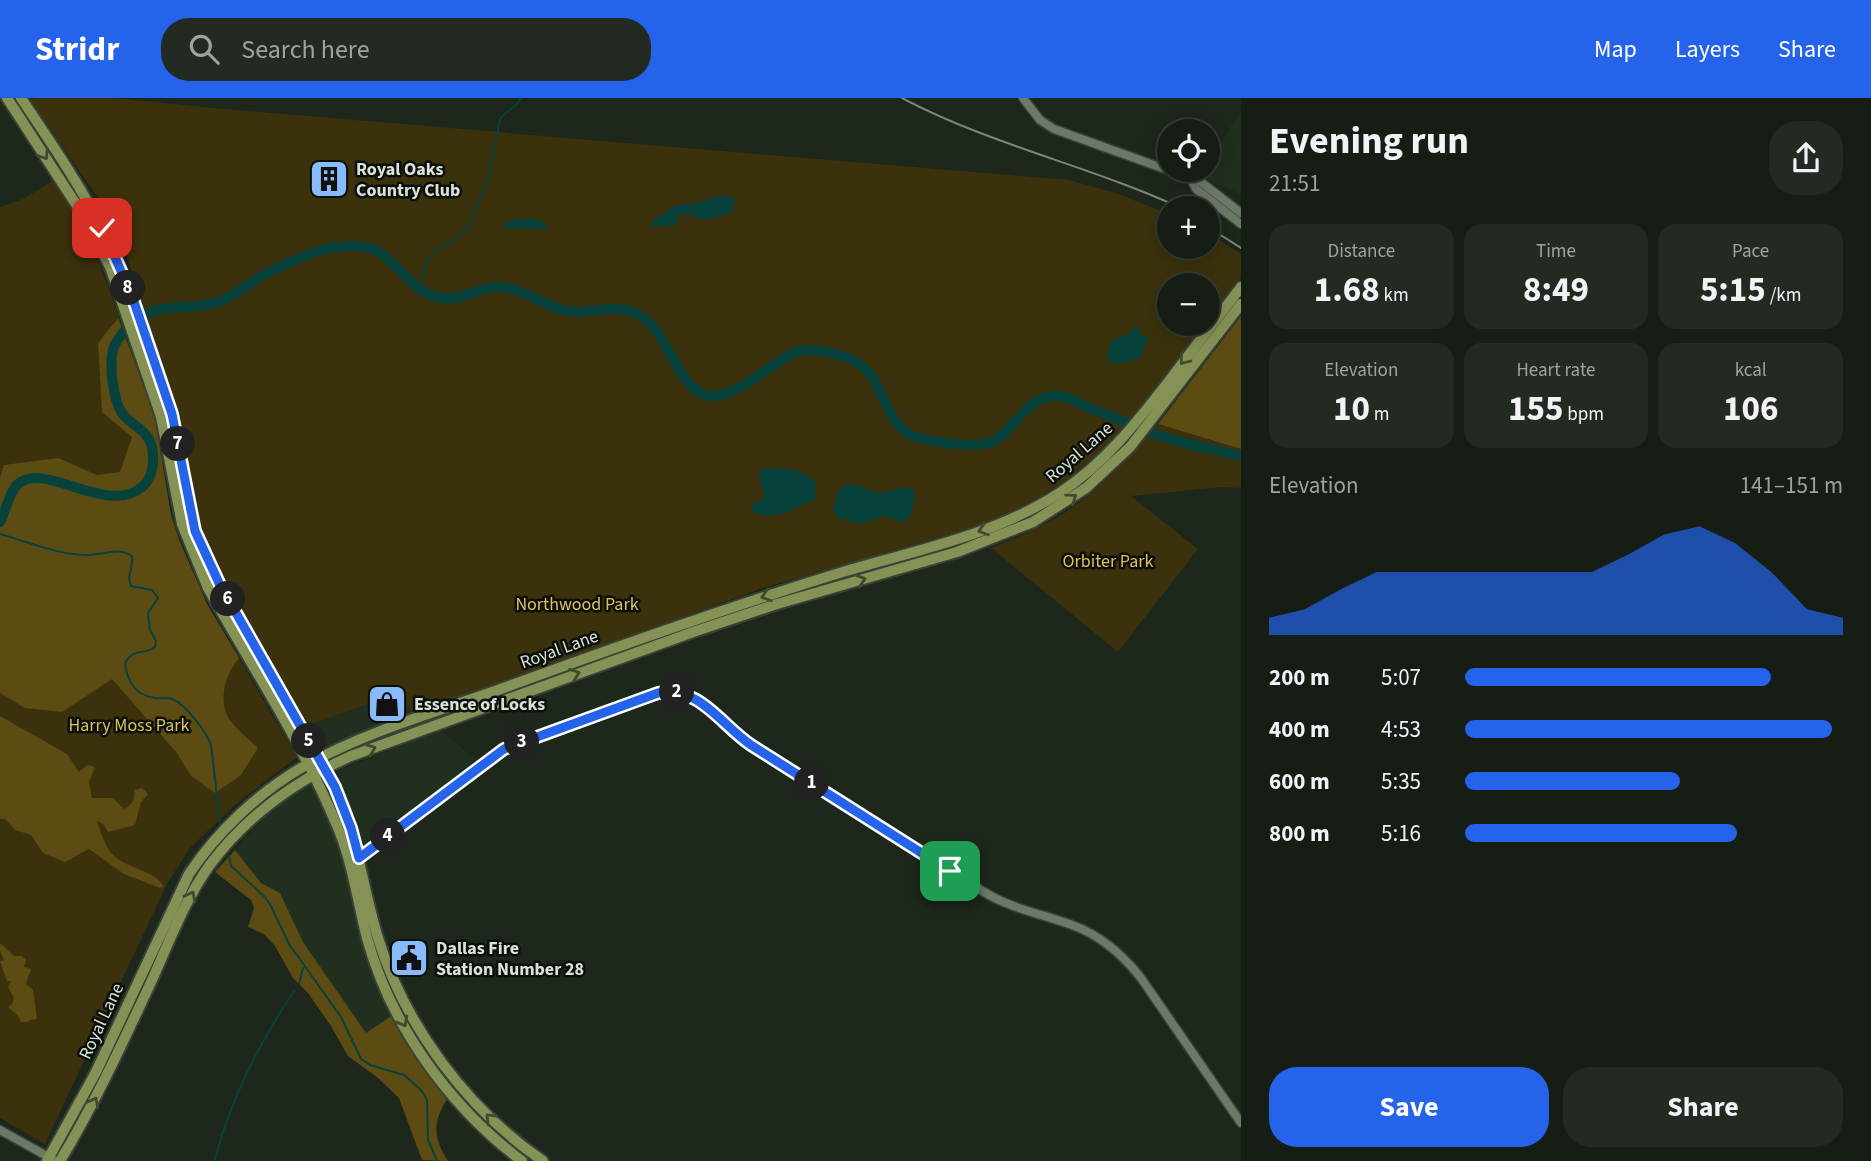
<!DOCTYPE html>
<meta charset="utf-8">
<style>
:root{--surface:#161d14;--page:#232a22;--text:#f1f3f6;--muted:#9ea2a0;--line:#353b34;--accent:#2563eb}
body{margin:0;font-family:"Source Sans 3",sans-serif;background:var(--page);color:var(--text);height:100vh;display:flex;flex-direction:column;font-size:26px;white-space:nowrap}
*{box-sizing:border-box;margin:0}
p{font-size:23px;color:var(--muted)}
.icon{flex:none;width:38px;height:38px;fill:none;stroke:currentColor;stroke-width:2;stroke-linecap:round;stroke-linejoin:round}
.map{position:relative;flex:1;overflow:hidden}
.panel{display:flex;flex-direction:column;background:var(--surface);width:630px}
.panel>*{flex:none}
.fabs{position:absolute;left:1157px;top:21px;display:grid;gap:14px}
.fabs a{display:grid;place-items:center;width:63px;height:63px;border-radius:50%;background:var(--surface);box-shadow:0 4px 18px #0003,0 0 0 2px var(--line);font-size:35px}
.pin{position:absolute;display:grid;place-items:center;width:60px;height:60px;color:#fff;margin:-30px;border-radius:14px;box-shadow:0 4px 10px #0006}
.km{position:absolute;width:35px;height:35px;margin:-18px;border-radius:50%;background:#222;color:#fff;font-size:19px;line-height:35px;text-align:center}
.round{display:grid;place-items:center;flex:none;width:74px;height:74px;border-radius:28px;background:var(--page)}
.summary{display:flex;align-items:center;justify-content:space-between;height:119px;padding:0 28px}
h1{font-size:38px;font-weight:700;line-height:52px}
.figures{display:grid;grid-template-columns:repeat(3,1fr);gap:10px;height:119px;padding:7px 28px}
.figures div{display:grid;align-content:center;border-radius:18px;background:var(--page);text-align:center}
.figures b{font-size:35px;font-weight:700}
.figures small{font-size:19px;font-weight:400}
.figures p{font-size:19px}
.chart{height:196px;padding:14px 28px}
.chart p{display:flex;justify-content:space-between}
.chart svg{width:100%;height:126px;margin-top:7px;fill:var(--accent);opacity:.7}
.cta{display:flex;gap:14px;margin-top:auto;padding:14px 28px}
.cta a{flex:1;height:80px;border-radius:28px;background:var(--accent);color:#fff;font-size:28px;font-weight:700;line-height:80px;text-align:center}
.cta a+a{background:var(--page);color:var(--text)}
ul{padding:0 28px;list-style:none;font-size:23px}
li{display:grid;grid-template-columns:112px 84px 1fr;align-items:center;height:52px}
li i{height:18px;border-radius:9px;background:var(--accent)}
header{display:flex;align-items:center;gap:42px;box-sizing:border-box;height:98px;padding:0 35px;background:var(--accent);color:#fff}
header strong{font-size:33px}
nav{display:flex;gap:38px;margin-inline-start:auto;font-size:24px}
.search{width:490px;height:63px;background:var(--page);display:flex;align-items:center;gap:18px;box-sizing:border-box;padding:0 24px;border-radius:28px;color:var(--muted);font-size:26px}
main{display:flex;flex:1;min-height:0}
.map>svg:first-child{display:block}
</style>
<header>
<strong>Stridr</strong>
<div class="search"><svg class="icon" aria-label="search" viewBox="0 0 24 24"><circle cx="10" cy="10" r="6"/><path d="M15 15l6 6"/></svg>Search here</div>
<nav><a>Map</a><a>Layers</a><a>Share</a></nav>
</header>
<main>
<div class="map">
<svg width="1241" height="1063" viewBox="0 0 1241 1063">
<rect width="100%" height="100%" fill="#1d271b"/>
<path fill="#21301e" d="M1241,12V96L1200,79L1204,72H1208V66Z
M394,597L416,616L321,651L307,628Z
M440,632L474,660L472,666L362,751L353,716L335,674Z
M311,688L318,693L328,714L342,756L361,841L393,917L366,935L303,844L280,795L261,785L235,752L252,732L281,705Z"/>
<path fill="#3b310c" d="M29,0H114L223,11L1069,82L1116,95L1169,116V149H1208V135L1241,156V180L1208,223V187H1169V226H1206L1124,333L1070,379L1038,400L997,421L968,431L763,490L416,616L393,597L307,628L225,484L202,438L175,304L126,156L103,107Z
M54,82L95,153L154,316L171,417L190,471L207,506L297,659L236,706L190,750L167,786L45,1046L0,1020V109L23,101Z
M1158,326L1241,351V390L1222,389L1131,398L1198,451L1118,554L991,450C1017,439 1045,428 1069,412C1103,389 1131,356 1158,326Z"/>
<path fill="#5c4c13" d="M1241,218V351L1158,326Z
M118,220L154,316L171,417L179,442L207,506L239,560C226,575 219,598 227,617C231,627 250,642 258,650L241,677L215,695L191,678L177,655L112,581L62,614L25,610L0,595V379L4,367L58,360L97,377L120,374L132,339L102,314L98,245Z
M0,618L67,656L79,674L87,667L95,669L89,684L92,700H113L124,711C133,706 135,702 134,692L142,690L148,696L141,704L135,727L108,734L103,726L97,723C100,733 105,747 111,755C125,771 156,772 164,789L160,790L124,776L89,751L65,764L43,755L31,737L15,732L5,721H0Z
M235,752L261,785L280,795L303,844L366,935L393,917L448,999C433,1024 432,1038 448,1063L422,1062L399,1000L378,980L348,958L331,928L308,895L293,880L275,848L264,836L248,829L254,810L251,802L215,774Z
M0,845L14,858H22L26,862L24,869L31,871L26,886L33,892L37,921L30,922L28,924H21L17,917L8,909L12,906L14,900L8,889L11,883H7L0,863L4,862L0,853Z"/>
<path fill="#07423d" d="M720,98L732,99L735,103L733,112L725,117L703,122C693,118 688,113 677,118V127L651,129L652,123L676,107L691,106Z
M518,121H535L543,124L548,131C534,130 520,130 504,131L505,124Z
M1134,229L1140,230L1141,238H1147L1148,240L1140,260L1118,266L1108,263L1107,256L1111,243L1131,235Z
M766,370C785,371 804,369 816,386L815,402C790,410 785,422 754,415L751,409L753,406L762,402L765,399L759,379L762,371Z
M854,386L877,395L910,389L915,395L911,417C903,429 894,420 884,418L861,426L838,420L833,411C840,395 832,390 854,386Z"/>
<g fill="none" stroke-linecap="round" stroke-linejoin="round">
<path stroke="#07423d" stroke-width="2" d="M418,190C426,180 423,168 430,159C440,147 460,141 471,128L473,118L488,80L500,21C507,12 516,10 521,0
M0,436C28,444 56,456 85,457C101,458 118,448 132,458C134,469 126,477 131,488L152,492L158,500L148,515L150,532L156,543L155,549C143,558 135,548 125,565C127,583 135,597 155,600C160,601 167,599 172,601C186,606 206,634 211,647L220,724
M229,758L231,768L264,798L271,808L289,846L341,919L361,961L370,967L404,977L422,993L427,1002L428,1042L437,1063
M299,886L303,870
M214,1063C218,1053 220,1042 224,1031C240,984 266,935 294,893"/>
<path stroke="#07423d" stroke-width="10" d="M0,424C6,413 9,395 17,387C44,361 106,419 142,389C155,379 157,350 146,337C139,328 128,324 122,315C113,302 109,267 113,251C116,243 125,231 132,224C156,203 189,214 218,204C233,198 246,188 260,179C275,170 320,150 336,149C348,148 366,147 377,153C400,166 414,197 442,200C462,203 479,189 498,189C523,189 543,209 567,213C591,217 617,204 639,217C669,234 676,289 706,297C738,306 780,251 808,252C827,253 848,257 863,269C884,285 886,330 916,339C933,344 981,352 996,342C1019,326 1027,295 1062,298C1069,299 1078,305 1085,308C1108,317 1130,327 1153,335C1181,346 1212,351 1241,358"/>
<g stroke="#3a4238" stroke-width="11">
<path id="minor" d="M1023,0L1040,22L1054,31L1201,84L1241,115
M1208,54L1213,49
M1192,83L1196,91L1241,126
M359,760L504,651L658,595C700,588 720,625 751,647L984,794C1012,811 1042,816 1072,827C1100,837 1123,857 1141,880L1241,1025
M0,1032L54,1062"/>
</g>
<g stroke="#3a4238" stroke-width="14">
<path id="major" d="M7,0L83,117L110,169L161,319L182,426L208,490C251,567 301,642 335,723C352,760 357,801 367,840C391,928 450,1009 522,1063
M21,0C49,42 79,85 102,131C132,189 152,253 171,315C183,354 181,397 196,435C231,527 297,612 341,701C358,746 364,794 378,840C405,928 467,1011 543,1063
M47,1063L96,974L189,776C217,734 257,696 301,670C362,635 432,615 498,592C613,550 728,509 846,473C918,452 998,436 1061,394C1105,365 1137,324 1169,283C1193,251 1217,220 1241,189
M60,1063C95,1005 123,944 152,882C169,844 185,802 209,768C246,718 295,683 351,658L696,533L777,506L957,454L1033,424L1086,390L1130,349L1241,206"/>
</g>
<use href="#minor" stroke="#6c7969" stroke-width="8"/>
<use href="#major" stroke="#859256" stroke-width="10"/>
<path stroke="#7d857b" stroke-width="2" d="M902,0C991,47 1090,68 1181,110
M1208,129L1241,150"/>
</g>
<defs><path id="oneway-chevron" d="M-2-3.5L2.5 0L-2 3.5" fill="none" stroke-width="1.6" stroke-linecap="round" stroke-linejoin="round" transform="scale(1.75)"/></defs>
<g stroke="#414a2c">
<use href="#oneway-chevron" transform="translate(44 57) rotate(58)"/>
<use href="#oneway-chevron" transform="translate(1184 262) rotate(128)"/>
<use href="#oneway-chevron" transform="translate(1072 400) rotate(-36)"/>
<use href="#oneway-chevron" transform="translate(983 432) rotate(162)"/>
<use href="#oneway-chevron" transform="translate(861 482) rotate(-16)"/>
<use href="#oneway-chevron" transform="translate(766 498) rotate(162)"/>
<use href="#oneway-chevron" transform="translate(575 576) rotate(-20)"/>
<use href="#oneway-chevron" transform="translate(371 651) rotate(-21)"/>
<use href="#oneway-chevron" transform="translate(191 798) rotate(-62)"/>
<use href="#oneway-chevron" transform="translate(403 924) rotate(61)"/>
<use href="#oneway-chevron" transform="translate(94 1004) rotate(-62)"/>
<use href="#oneway-chevron" transform="translate(490 1020) rotate(-136)"/>
</g>
<g fill="none" stroke-linecap="round" stroke-linejoin="round">
<g stroke="#fff" stroke-width="14">
<path id="route" d="M102,130L132,198L172,316L195,433L219,485L335,689L351,730L359,760L504,651L658,595C700,588 719,625 751,647L950,773"/>
</g>
<use href="#route" stroke="#2563eb" stroke-width="9"/>
</g>
<defs>
<g id="building-square" transform="scale(2.0125)"><rect x="-9" y="-9" width="18" height="18" rx="4" fill="#89bafc" stroke="#0a0f09"/><path d="M-4-6H4V6H1V3H-1V6H-4ZM-2.5-4.3h1.7v1.8h-1.7ZM.8-4.3h1.7v1.8H.8ZM-2.5-1h1.7V.8h-1.7ZM.8-1h1.7V.8H.8Z" fill="#111"/></g>
<g id="shop-square" transform="scale(2.0125)"><rect x="-9" y="-9" width="18" height="18" rx="4" fill="#89bafc" stroke="#0a0f09"/><path d="M-5-2.5h2.3a2.7 3.5 0 0 1 5.4 0H5L5.5 6h-11ZM-1.5-2.5h3a1.5 2.3 0 0 0-3 0Z" fill="#111"/></g>
<g id="civic-square" transform="scale(2.0125)"><rect x="-9" y="-9" width="18" height="18" rx="4" fill="#89bafc" stroke="#0a0f09"/><path d="M-.6-6.5H3V-4.5H.6V-3L4-1V1h2V6H-6V1h2V-1L-.6-3ZM-1.2 2.5V6h2.4V2.5Z" fill="#111"/></g>
</defs>
<g fill-rule="evenodd">
<use href="#building-square" x="329" y="81"/>
<use href="#shop-square" x="387" y="606"/>
<use href="#civic-square" x="409" y="860"/>
</g>
<g text-anchor="middle" stroke-width="5" stroke-linejoin="round" paint-order="stroke">
<g font-size="18" font-weight="bold" fill="#dae1d9" stroke="#0a0f09" text-anchor="start">
<text x="356" y="77">Royal Oaks<tspan x="356" dy="21">Country Club</tspan></text>
<text x="414" y="612">Essence of Locks</text>
<text x="436" y="856">Dallas Fire<tspan x="436" dy="21">Station Number 28</tspan></text>
</g>
<g font-size="18" fill="#dae1d9" stroke="#0a0f09">
<text transform="translate(1079 354) rotate(-41)" y="6">Royal Lane</text>
<text transform="translate(559 551) rotate(-20)" y="6">Royal Lane</text>
<text transform="translate(101 923) rotate(-65)" y="6">Royal Lane</text>
</g>
<g font-size="18" fill="#dec05b" stroke="#0a0f09">
<text x="1108" y="469">Orbiter Park</text>
<text x="577" y="512">Northwood Park</text>
<text x="129" y="633">Harry Moss Park</text>
</g>
</g>
</svg>
<div class="fabs">
<a><svg class="icon" aria-label="locate" viewBox="0 0 24 24"><circle cx="12" cy="12" r="6"/><path d="M12 2v4M12 18v4M2 12h4M18 12h4"/></svg></a>
<a>+</a>
<a>−</a>
</div>
<div class="pin" style="left:950px;top:773px;background:#1e9e55"><svg class="icon" aria-label="arrive" viewBox="0 0 24 24"><path d="M6 21V4h12l-3 4 3 4H6"/></svg></div>
<div class="pin" style="left:102px;top:130px;background:#d93025"><svg class="icon" aria-label="check" viewBox="0 0 24 24"><path d="M5 12l5 5 9-10"/></svg></div>
<b class="km" style="left:812px;top:685px">1</b>
<b class="km" style="left:677px;top:594px">2</b>
<b class="km" style="left:522px;top:644px">3</b>
<b class="km" style="left:388px;top:738px">4</b>
<b class="km" style="left:309px;top:643px">5</b>
<b class="km" style="left:228px;top:501px">6</b>
<b class="km" style="left:178px;top:346px">7</b>
<b class="km" style="left:128px;top:190px">8</b>
</div>
<section class="panel">
<div class="summary"><div><h1>Evening run</h1><p>21:51</p></div><a class="round"><svg class="icon" aria-label="share" viewBox="0 0 24 24"><path d="M12 15V3M7 8l5-5 5 5M5 13v7h14v-7"/></svg></a></div>
<div class="figures">
<div><p>Distance</p><b>1.68<small> km</small></b></div>
<div><p>Time</p><b>8:49</b></div>
<div><p>Pace</p><b>5:15<small> /km</small></b></div>
</div>
<div class="figures">
<div><p>Elevation</p><b>10<small> m</small></b></div>
<div><p>Heart rate</p><b>155<small> bpm</small></b></div>
<div><p>kcal</p><b>106</b></div>
</div>
<div class="chart"><p><span>Elevation</span>141–151 m</p>
<svg viewBox="0 0 160 44" preserveAspectRatio="none"><path d="M0 44V38L10 35L20 28L30 22L40 22L50 22L60 22L70 22L80 22L90 22L100 16L110 9L120 6L130 12L140 22L150 35L160 38V44z"/></svg>
</div>
<ul>
<li><b>200 m</b>5:07<i style="width:81%"></i></li>
<li><b>400 m</b>4:53<i style="width:97%"></i></li>
<li><b>600 m</b>5:35<i style="width:57%"></i></li>
<li><b>800 m</b>5:16<i style="width:72%"></i></li>
</ul>
<div class="cta"><a>Save</a><a>Share</a></div>
</section>
</main>
